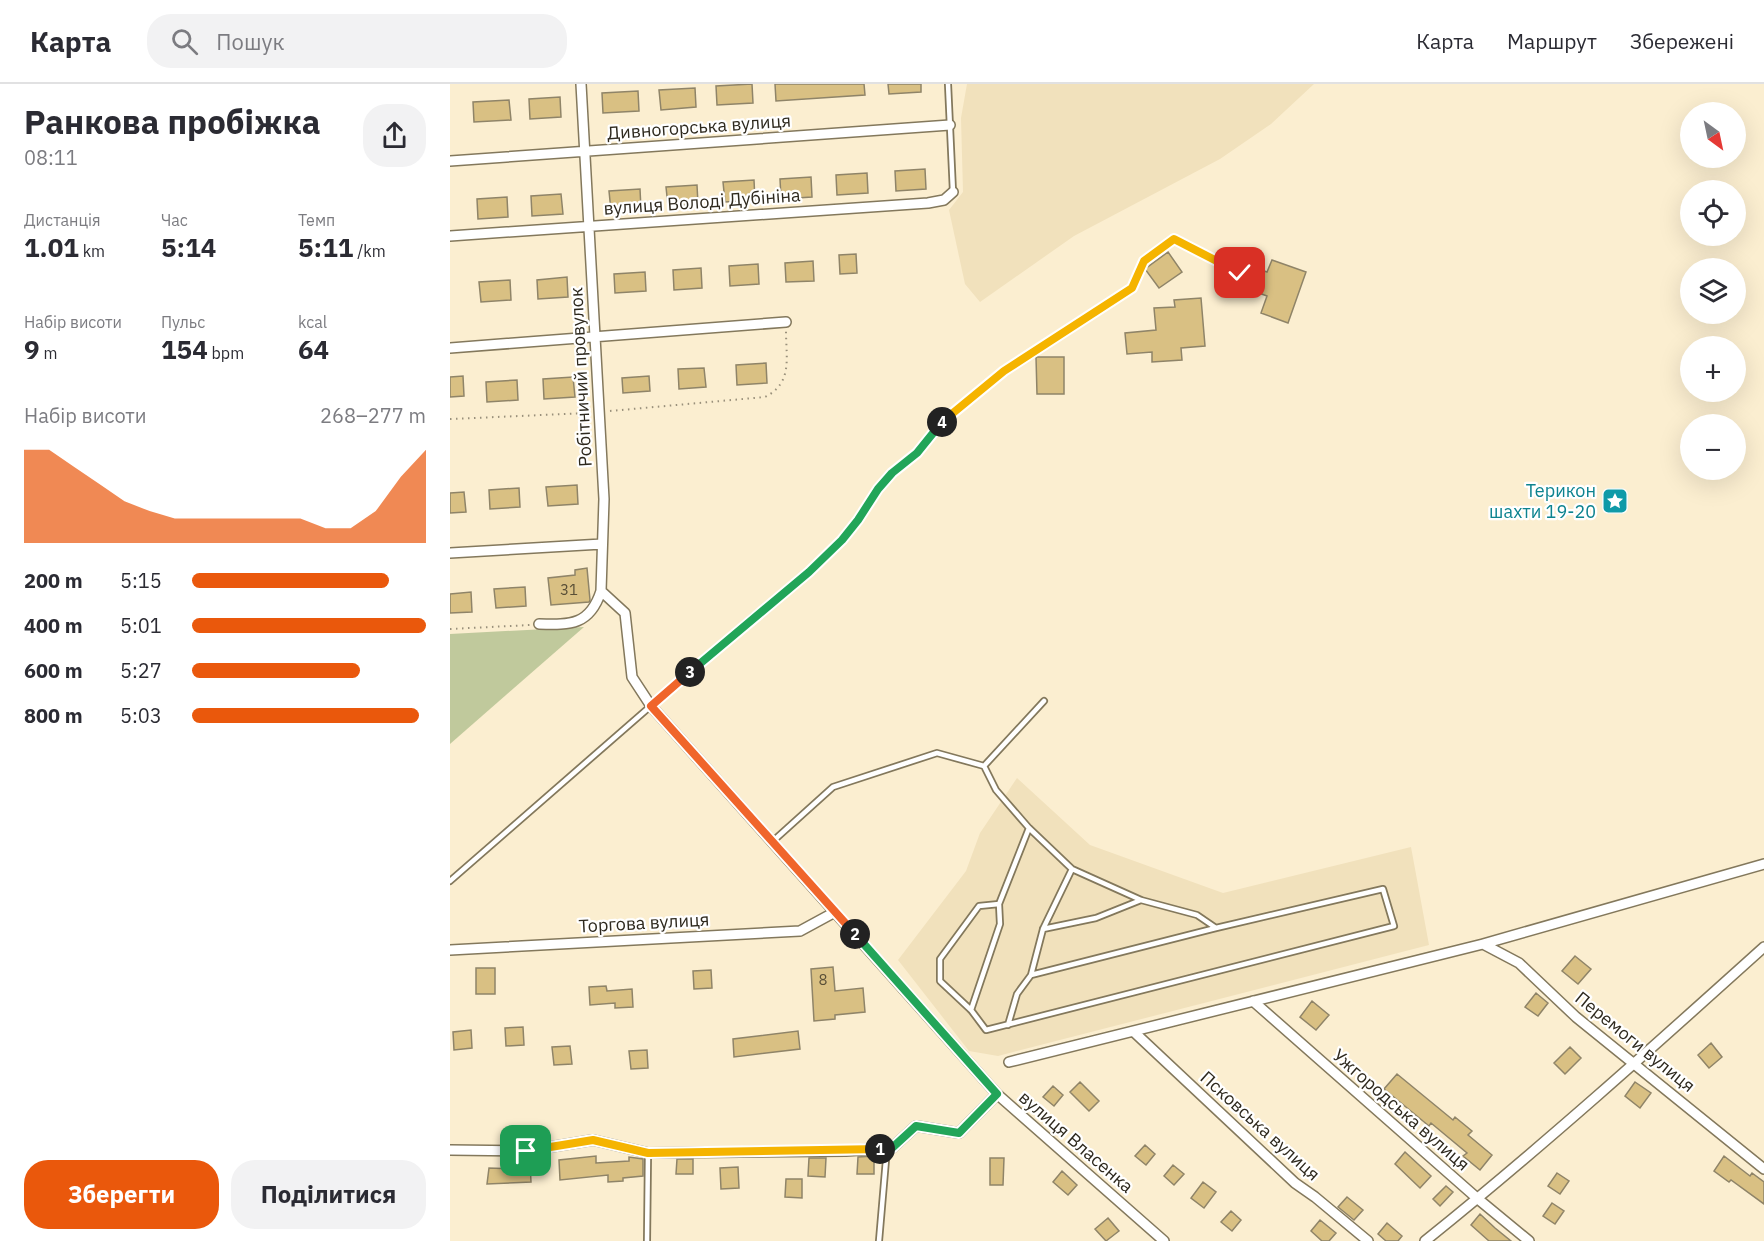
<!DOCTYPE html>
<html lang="uk">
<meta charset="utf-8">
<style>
:root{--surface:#fff;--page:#f2f2f3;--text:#2b2b33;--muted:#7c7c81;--line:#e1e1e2;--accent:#ea580c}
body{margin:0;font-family:"IBM Plex Sans",sans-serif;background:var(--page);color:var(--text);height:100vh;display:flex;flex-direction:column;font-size:22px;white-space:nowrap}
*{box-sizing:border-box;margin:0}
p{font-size:20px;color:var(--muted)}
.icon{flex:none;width:33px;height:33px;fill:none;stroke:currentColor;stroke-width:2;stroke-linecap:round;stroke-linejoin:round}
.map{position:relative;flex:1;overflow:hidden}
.panel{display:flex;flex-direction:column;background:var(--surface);width:450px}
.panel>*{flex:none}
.needle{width:39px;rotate:147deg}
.buttons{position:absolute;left:1230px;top:18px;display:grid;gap:12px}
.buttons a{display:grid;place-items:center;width:66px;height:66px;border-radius:50%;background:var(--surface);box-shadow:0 6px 24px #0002;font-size:30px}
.pin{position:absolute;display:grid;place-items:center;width:51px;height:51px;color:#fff;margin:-26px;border-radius:12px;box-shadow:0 3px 9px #0006}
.km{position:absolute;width:30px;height:30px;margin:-15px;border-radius:50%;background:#222;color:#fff;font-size:16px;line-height:30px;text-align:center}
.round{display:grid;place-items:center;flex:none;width:63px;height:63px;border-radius:24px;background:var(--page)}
.summary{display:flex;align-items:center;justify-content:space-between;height:102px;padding:0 24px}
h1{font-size:33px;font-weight:800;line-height:45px}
.figures{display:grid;grid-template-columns:repeat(3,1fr);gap:9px;height:102px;padding:6px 24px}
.figures div{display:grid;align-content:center}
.figures b{font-size:26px;font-weight:800}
.figures small{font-size:16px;font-weight:400}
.figures p{font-size:16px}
.chart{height:168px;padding:12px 24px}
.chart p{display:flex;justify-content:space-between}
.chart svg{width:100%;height:108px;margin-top:6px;fill:var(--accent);opacity:.7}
.button{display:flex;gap:12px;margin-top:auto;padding:12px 24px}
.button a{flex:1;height:69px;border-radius:24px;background:var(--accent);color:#fff;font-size:24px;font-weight:800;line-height:69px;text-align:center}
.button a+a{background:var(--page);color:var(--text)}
ul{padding:0 24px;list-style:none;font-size:20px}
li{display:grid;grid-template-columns:96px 72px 1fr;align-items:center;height:45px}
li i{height:15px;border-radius:8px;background:var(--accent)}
header{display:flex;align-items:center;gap:36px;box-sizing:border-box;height:84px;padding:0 30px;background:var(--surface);border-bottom:2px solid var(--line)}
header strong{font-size:28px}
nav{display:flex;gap:33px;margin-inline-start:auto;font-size:21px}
.search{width:420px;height:54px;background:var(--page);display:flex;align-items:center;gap:15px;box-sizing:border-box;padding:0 21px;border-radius:24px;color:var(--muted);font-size:22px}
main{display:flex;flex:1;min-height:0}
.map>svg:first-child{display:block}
</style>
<header>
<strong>Карта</strong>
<div class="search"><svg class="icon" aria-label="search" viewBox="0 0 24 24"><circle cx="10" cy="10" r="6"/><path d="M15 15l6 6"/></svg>Пошук</div>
<nav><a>Карта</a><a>Маршрут</a><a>Збережені</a></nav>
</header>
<main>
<section class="panel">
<div class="summary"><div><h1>Ранкова пробіжка</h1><p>08:11</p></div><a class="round"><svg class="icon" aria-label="share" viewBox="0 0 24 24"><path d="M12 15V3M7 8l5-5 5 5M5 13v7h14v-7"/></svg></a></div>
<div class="figures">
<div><p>Дистанція</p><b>1.01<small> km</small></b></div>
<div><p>Час</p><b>5:14</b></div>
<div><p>Темп</p><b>5:11<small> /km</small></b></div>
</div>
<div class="figures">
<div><p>Набір висоти</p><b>9<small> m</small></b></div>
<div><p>Пульс</p><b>154<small> bpm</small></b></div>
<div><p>kcal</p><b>64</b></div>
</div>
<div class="chart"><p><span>Набір висоти</span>268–277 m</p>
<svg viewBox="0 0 160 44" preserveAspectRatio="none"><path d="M0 44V6L10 6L20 13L30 20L40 27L50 31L60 34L70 34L80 34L90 34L100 34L110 34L120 38L130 38L140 31L150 17L160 6V44z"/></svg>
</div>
<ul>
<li><b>200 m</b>5:15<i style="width:84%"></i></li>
<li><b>400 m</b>5:01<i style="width:100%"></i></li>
<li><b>600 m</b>5:27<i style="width:72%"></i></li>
<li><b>800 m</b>5:03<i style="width:97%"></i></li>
</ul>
<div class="button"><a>Зберегти</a><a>Поділитися</a></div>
</section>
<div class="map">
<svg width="1314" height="1157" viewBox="0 0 1314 1157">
<rect width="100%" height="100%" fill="#fbeed0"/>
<path fill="#f1e1bc" d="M517,0H864L821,40L770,75L624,152L530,218L515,200L499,126L513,108L511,34Z
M567,694L640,761L773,809L961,763L979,861L548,972L519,967L448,876L516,787L530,749Z"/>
<path fill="#c0c99c" d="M134,543L0,660V550Z"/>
<path fill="#d9c083" stroke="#8f8468" stroke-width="1.5" d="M302,0L303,19L267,21L266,2Z
M325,0H414L415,11L326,17Z
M438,0H471V8L439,10Z
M245,4L246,23L211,26L209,6Z
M188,7L189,27L153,29L152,9Z
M110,13L111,33L80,35L79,15Z
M59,16L61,36L24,38L23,18Z
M475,85L476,105L446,107L445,87Z
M417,89L418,109L387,111L386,91Z
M361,93L362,113L331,115L330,95Z
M304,96L305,116L275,118L273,98Z
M247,101L248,120L218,122L216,103Z
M190,105L191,125L161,127L159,107Z
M111,110L113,130L82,132L81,112Z
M57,113L58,133L28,135L27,115Z
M718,168L732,188L709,204L695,185Z
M406,170L407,189L390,190L389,171Z
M822,176L856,188L838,239L811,229L817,212L798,205L806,184L817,188Z
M363,177L364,197L336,198L335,179Z
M308,180L309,200L280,202L279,182Z
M251,184L252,204L224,206L223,186Z
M195,188L196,207L165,209L164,190Z
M117,193L118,213L88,215L87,196Z
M60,196L61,216L31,218L29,198Z
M751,214L755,262L731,264L732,276L702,278V268L677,270L675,249L706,246L704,224L725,223L724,216Z
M586,273H614V310H587Z
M316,279L317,299L287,301L286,281Z
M254,284L256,303L229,305L228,285Z
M13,292L14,312L0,313V293Z
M199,292L200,307L173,309L172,294Z
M123,293L125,313L94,315L93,295Z
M67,296L68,316L37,318L36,298Z
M127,401L128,420L98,422L96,403Z
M69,404L70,423L40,425L39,406Z
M14,408L16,428L0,429V409Z
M137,484L140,516L139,518L101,521L98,494L125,491V486Z
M75,503L76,522L46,524L44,505Z
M21,508L22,528L0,529V510Z
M1125,872L1141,885L1128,900L1112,887Z
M383,883L385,907L413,904L415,928L385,931V935L364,937L361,885Z
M26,884H45V910H26Z
M261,886L262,904L244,905L243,887Z
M156,902L157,907L182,905L183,923L165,924V919L140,921L139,903Z
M1086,909L1098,919L1088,932L1075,923Z
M862,917L879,931L866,946L850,933Z
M73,943L74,961L56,962L55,944Z
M21,946L22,964L4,966L3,948Z
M348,947L350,965L284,973L283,955Z
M1261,959L1272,973L1259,984L1248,971Z
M120,962L122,980L104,981L102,963Z
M1120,963L1131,974L1115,990L1104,979Z
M197,966L198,984L181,985L179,967Z
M947,990L1003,1036L1005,1033L1022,1047L1018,1051L1042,1071L1030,1086L1013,1072L1017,1069L981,1039L979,1042L934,1005Z
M630,998L649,1017L639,1027L620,1008Z
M1185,998L1201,1009L1190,1024L1175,1012Z
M603,1002L613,1011L604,1022L593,1013Z
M695,1061L705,1070L696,1081L685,1072Z
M955,1068L981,1092L970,1104L945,1080Z
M146,1072V1079L179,1077V1073L193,1075V1092L173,1094V1097L158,1098V1091L110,1096L109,1076Z
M424,1072V1090H407L408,1073Z
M1274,1072L1300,1092L1302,1089L1314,1098V1120L1281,1096L1279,1098L1264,1087Z
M359,1074H376L375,1093L358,1092Z
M540,1074H554L553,1101H540Z
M227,1075H243V1090H226Z
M80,1078L81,1098L37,1100L39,1084L66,1085L65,1079Z
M723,1081L734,1090L724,1101L714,1092Z
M288,1083L289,1104L271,1105L270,1084Z
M612,1087L627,1101L618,1111L603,1098Z
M1107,1089L1119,1097L1110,1110L1098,1102Z
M336,1095H352V1114L335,1113Z
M753,1098L766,1108L754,1124L741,1114Z
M996,1102L1003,1108L990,1122L983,1115Z
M897,1113L913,1126L904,1136L888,1123Z
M1102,1119L1114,1127L1105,1140L1093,1132Z
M781,1127L791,1136L782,1147L771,1138Z
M1030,1130L1045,1144L1061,1157H1039L1021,1141Z
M658,1134L669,1147L656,1157L645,1145Z
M870,1136L886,1149L879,1157H872L861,1147Z
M937,1139L952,1152L948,1157H936L928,1150Z"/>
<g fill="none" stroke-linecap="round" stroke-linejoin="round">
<g stroke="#83785c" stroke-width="8">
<path id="service" d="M498,0L503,108
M534,682L594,617
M322,758L383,703L487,669L534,682L546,706L579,744L622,785L593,845L581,891L766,844L933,805L944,842L536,946L521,926L490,897V875L529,822L549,820
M622,785L691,816L747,831L766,844
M0,797L304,532L359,488L392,456L408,436L428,405L442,389L467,369L487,341L554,287L682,204L694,177L725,155L790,188
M593,845L646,834L691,816
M521,926L550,840L549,820L579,744
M558,941L567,910L581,891
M197,1157L198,1070
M429,1157L437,1064"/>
</g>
<g stroke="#83785c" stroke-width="12">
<path id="minor" d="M0,77L500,41
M0,152L478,119L494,116L503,108
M0,264L336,238
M0,469L152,460
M151,507L175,529L182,593L201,622L547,1010L714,1157
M89,540C121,541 140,541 151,507L154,415L131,0
M1033,860L1069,879L1126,933L1314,1085
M0,866L350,847L385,828
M803,917L1028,1115L1079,1157
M683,947L845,1099L865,1113L918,1157
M559,978L1033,860L1314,780
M0,1066L76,1067L143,1056L198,1069L396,1067L442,1064L466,1042L509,1049L547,1010
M975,1157C1092,1063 1203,963 1314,863"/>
</g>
<path stroke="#99907b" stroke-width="2" stroke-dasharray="1.5 4.5" stroke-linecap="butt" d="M160,327L315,313C343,299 336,274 336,247
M0,335L139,329
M0,545L80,541"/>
<use href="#service" stroke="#fff" stroke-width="4.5"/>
<use href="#minor" stroke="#fff" stroke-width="9"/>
</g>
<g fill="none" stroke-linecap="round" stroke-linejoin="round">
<g stroke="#fff" stroke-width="12">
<path id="split-1" d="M76,1067L143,1056L198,1069L430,1065"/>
</g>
<g stroke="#fff" stroke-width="12">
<path id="split-2" d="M405,850L547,1010L509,1049L466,1042L442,1064L430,1065"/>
</g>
<g stroke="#fff" stroke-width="12">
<path id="split-3" d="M240,588L201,622L405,850"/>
</g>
<g stroke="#fff" stroke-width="12">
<path id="split-4" d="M240,588L359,488L392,456L408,436L428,405L442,389L467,369L492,338"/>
</g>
<g stroke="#fff" stroke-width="12">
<path id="split-5" d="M492,338L554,287L682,204L694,177L724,155L790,189"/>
</g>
<use href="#split-1" stroke="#f5b400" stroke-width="8"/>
<use href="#split-2" stroke="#22a559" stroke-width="8"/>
<use href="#split-3" stroke="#f0652b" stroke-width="8"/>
<use href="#split-4" stroke="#22a559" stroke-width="8"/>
<use href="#split-5" stroke="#f5b400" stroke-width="8"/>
</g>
<defs>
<g id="sight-square" transform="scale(1.35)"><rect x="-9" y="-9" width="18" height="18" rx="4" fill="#0f9aa8" stroke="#fff"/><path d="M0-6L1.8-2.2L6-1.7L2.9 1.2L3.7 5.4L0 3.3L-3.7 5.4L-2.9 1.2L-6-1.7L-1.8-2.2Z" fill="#fff"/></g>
</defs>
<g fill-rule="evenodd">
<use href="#sight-square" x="1165" y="417"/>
</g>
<g text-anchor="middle" stroke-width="4.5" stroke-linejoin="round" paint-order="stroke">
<g font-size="15" fill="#594f37">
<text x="119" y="511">31</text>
<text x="373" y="901">8</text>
</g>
<g font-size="18" fill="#2e291e" stroke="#fff">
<text transform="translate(249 43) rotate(-4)" y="6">Дивногорська вулиця</text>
<text transform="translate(252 118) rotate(-4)" y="6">вулиця Володі Дубініна</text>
<text transform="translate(131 293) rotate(-93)" y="6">Робітничий провулок</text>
<text transform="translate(194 839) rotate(-3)" y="6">Торгова вулиця</text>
<text transform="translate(1185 958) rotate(39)" y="6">Перемоги вулиця</text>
<text transform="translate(951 1026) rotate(41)" y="6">Ужгородська вулиця</text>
<text transform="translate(810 1042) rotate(42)" y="6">Псковська вулиця</text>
<text transform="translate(626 1058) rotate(41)" y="6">вулиця Власенка</text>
</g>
<g font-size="18" fill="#0d838f" stroke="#fff" text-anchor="end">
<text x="1146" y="413">Терикон<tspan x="1146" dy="21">шахти 19-20</tspan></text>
</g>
</g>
</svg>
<div class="buttons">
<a><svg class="needle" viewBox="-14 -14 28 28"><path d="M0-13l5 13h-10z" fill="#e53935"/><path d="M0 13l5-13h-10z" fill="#7c7c81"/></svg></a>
<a><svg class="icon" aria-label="locate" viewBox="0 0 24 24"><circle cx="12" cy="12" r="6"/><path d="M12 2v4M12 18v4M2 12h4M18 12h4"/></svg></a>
<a><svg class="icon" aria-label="layers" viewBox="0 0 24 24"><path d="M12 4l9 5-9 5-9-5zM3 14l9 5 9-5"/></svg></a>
<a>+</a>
<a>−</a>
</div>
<div class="pin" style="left:76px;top:1067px;background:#1e9e55"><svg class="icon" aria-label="arrive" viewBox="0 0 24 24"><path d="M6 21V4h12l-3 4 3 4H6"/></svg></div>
<div class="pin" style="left:790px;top:189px;background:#d93025"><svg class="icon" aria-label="check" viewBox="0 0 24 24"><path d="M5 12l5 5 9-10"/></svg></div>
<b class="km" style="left:430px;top:1065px">1</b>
<b class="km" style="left:405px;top:850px">2</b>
<b class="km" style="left:240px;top:588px">3</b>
<b class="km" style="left:492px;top:338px">4</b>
</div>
</main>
